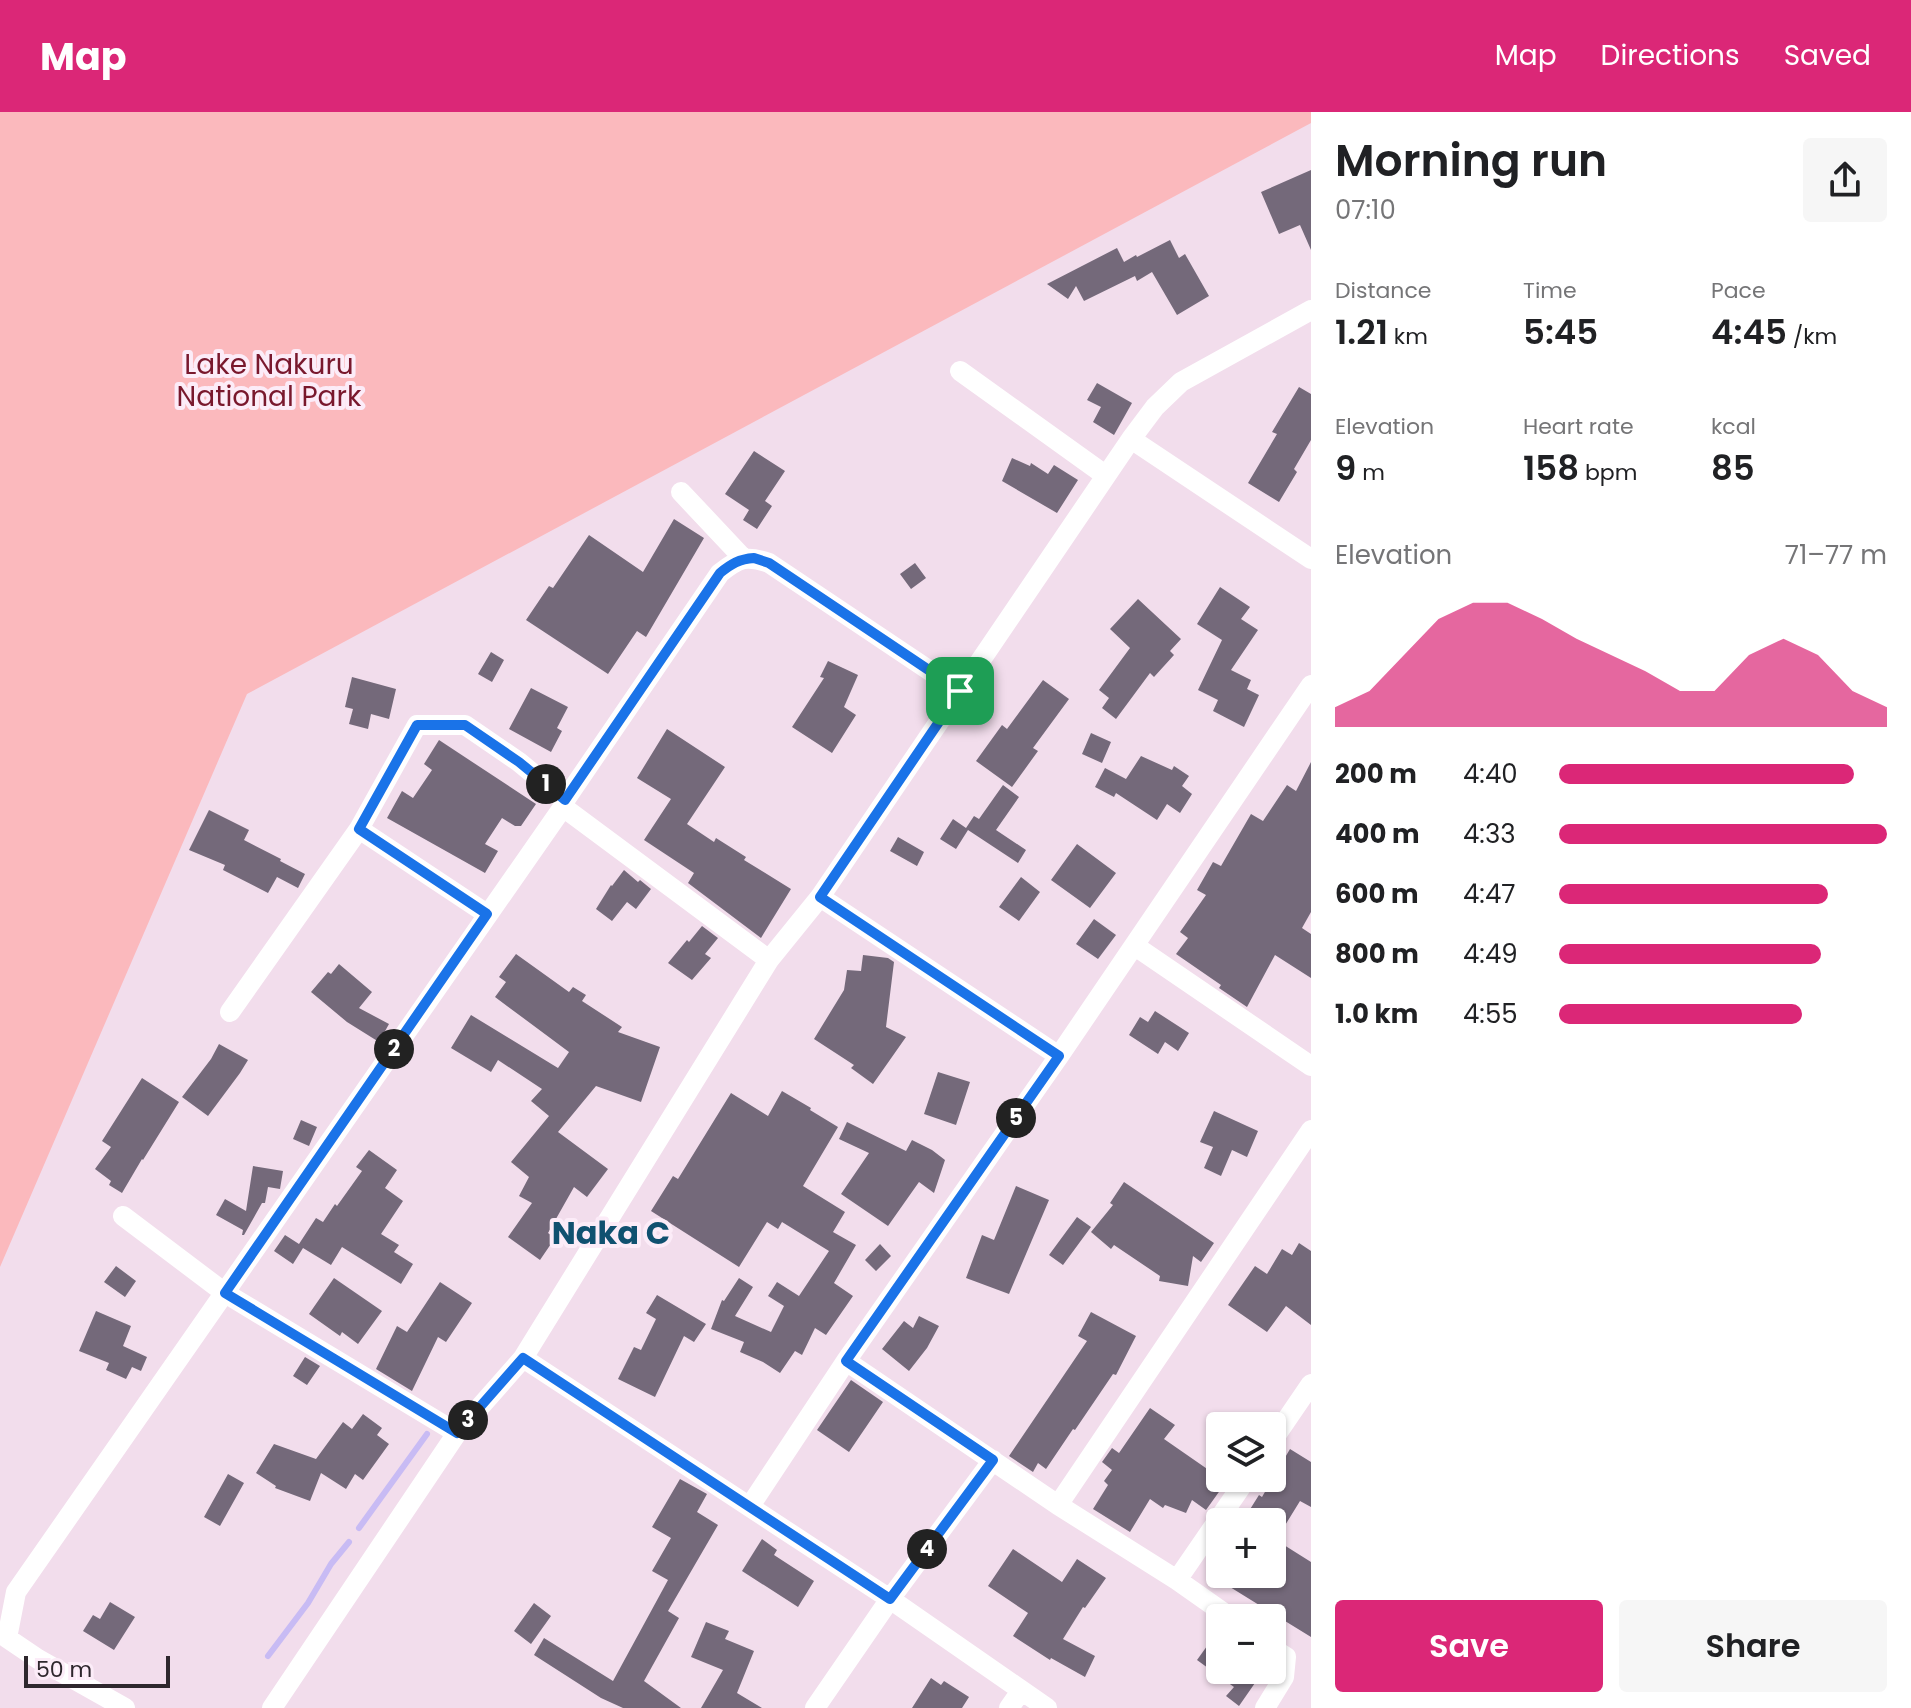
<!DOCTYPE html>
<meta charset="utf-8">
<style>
:root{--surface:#fff;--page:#f6f6f6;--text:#202124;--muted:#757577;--accent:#db2777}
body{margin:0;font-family:Poppins,sans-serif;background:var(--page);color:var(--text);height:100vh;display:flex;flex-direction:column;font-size:30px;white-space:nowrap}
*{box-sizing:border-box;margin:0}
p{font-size:26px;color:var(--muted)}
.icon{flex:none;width:44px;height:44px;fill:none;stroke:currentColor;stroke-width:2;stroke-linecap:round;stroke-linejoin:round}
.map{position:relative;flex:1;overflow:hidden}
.drawer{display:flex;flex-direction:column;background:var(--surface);width:600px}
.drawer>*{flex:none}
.controls{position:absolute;left:1206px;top:1300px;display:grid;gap:16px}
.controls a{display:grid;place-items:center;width:80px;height:80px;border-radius:8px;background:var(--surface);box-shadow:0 2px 6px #0004;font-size:40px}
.scale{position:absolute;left:24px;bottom:20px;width:146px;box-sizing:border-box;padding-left:8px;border:4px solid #2e272d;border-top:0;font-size:22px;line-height:28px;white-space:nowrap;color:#2e272d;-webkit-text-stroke:6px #fcecf8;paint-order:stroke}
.pin{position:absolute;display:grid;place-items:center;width:68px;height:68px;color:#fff;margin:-34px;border-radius:16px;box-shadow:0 4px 12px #0006}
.km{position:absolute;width:40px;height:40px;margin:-20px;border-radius:50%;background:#222;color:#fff;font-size:22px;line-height:40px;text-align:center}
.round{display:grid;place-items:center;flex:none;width:84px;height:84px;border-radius:8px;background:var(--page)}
.summary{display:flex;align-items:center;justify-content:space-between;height:136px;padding:0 24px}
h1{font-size:44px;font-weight:600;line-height:60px}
.metrics{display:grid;grid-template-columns:repeat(3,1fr);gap:12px;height:136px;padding:8px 24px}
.metrics div{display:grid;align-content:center}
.metrics b{font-size:34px;font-weight:600}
.metrics small{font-size:22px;font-weight:400}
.metrics p{font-size:22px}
.chart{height:224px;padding:16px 24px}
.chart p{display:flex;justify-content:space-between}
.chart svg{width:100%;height:144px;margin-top:8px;fill:var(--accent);opacity:.7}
.action{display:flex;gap:16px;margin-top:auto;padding:16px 24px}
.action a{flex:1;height:92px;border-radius:8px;background:var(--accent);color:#fff;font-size:32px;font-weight:600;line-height:92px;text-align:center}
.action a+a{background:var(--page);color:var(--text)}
ul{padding:0 24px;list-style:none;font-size:26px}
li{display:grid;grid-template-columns:128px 96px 1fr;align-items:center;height:60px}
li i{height:20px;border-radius:10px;background:var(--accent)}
header{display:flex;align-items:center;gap:48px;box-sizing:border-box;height:112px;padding:0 40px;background:var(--accent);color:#fff}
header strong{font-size:38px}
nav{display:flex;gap:44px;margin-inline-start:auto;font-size:28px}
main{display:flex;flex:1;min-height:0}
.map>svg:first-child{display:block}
</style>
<header>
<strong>Map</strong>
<nav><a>Map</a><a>Directions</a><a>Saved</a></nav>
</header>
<main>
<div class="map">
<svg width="1311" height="1596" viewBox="0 0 1311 1596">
<rect width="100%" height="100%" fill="#f2ddec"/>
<path fill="#fbb9bd" d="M0,0H1311V11L247,582L0,1155Z"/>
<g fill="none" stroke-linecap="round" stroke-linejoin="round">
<path stroke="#c8bbf4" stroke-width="6" d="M359,1416L427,1322
M268,1544L308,1491L331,1452L349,1430"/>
</g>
<path fill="#74697a" d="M1311,58V138L1300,113L1279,122L1261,80Z
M1170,128L1179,146L1185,142L1209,184L1177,203L1152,160L1137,169L1135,164L1084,189L1076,174L1068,187L1047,172L1117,136L1124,150L1136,143L1137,145Z
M1097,271L1132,291L1114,323L1093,310L1101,295L1087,288Z
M1299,275L1311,282V328L1294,357L1297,360L1279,390L1248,371L1277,322L1272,320Z
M754,339L785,359L765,389L772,394L757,417L743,408L749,398L725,382Z
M1012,346L1030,354L1031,351L1048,362L1054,353L1078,368L1057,401L1002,369Z
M674,407L704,426L646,525L637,519L608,562L526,508L549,474L553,476L589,423L643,460Z
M915,451L926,466L911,477L900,462Z
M1220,475L1250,495L1241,507L1258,518L1231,558L1251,568L1247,577L1259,583L1244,615L1213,599L1218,588L1198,578L1222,528L1197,512Z
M1138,487L1181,527L1170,539L1174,543L1154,565L1150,561L1116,607L1102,596L1109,586L1099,578L1130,536L1110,517Z
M491,540L504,548L492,570L478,562Z
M828,549L858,563L844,595L856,603L832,641L792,615L824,566L820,565Z
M352,565L396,577L389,607L371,602L368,617L349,612L353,597L345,595Z
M1043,568L1069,587L1033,636L1038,639L1012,675L976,649L1002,613L1007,617Z
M531,576L568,595L557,616L562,619L551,640L509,617Z
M667,617L725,655L687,712L714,730L716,726L746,745L744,748L791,777L761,826L688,771L694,761L644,728L671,687L637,666Z
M1091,621L1111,630L1102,651L1082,642Z
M439,628L536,692L521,714H515L502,706L485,732L498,739L485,761L387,706L402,679L413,686L432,658L424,652Z
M1141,644L1172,658L1174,654L1189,664L1182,674L1192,682L1180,701L1167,692L1157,708L1116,681L1114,685L1095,675L1105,656L1126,667Z
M1311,650V800L1302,816L1311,822V866L1275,843L1247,895L1219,876L1221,873L1176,842L1188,826L1180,820L1206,783L1197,778L1213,750L1221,754L1251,702L1263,709L1287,673L1296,679Z
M1003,673L1019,685L996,718L1026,738L1018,751L968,718L956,737L940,727L953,707L966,716L974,704L979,707Z
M209,698L249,718L244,728L281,747L280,749L305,762L298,776L277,765L268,781L223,758L225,753L189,738Z
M898,725L924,740L917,754L890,739Z
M1077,732L1116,761L1090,796L1051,768Z
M624,758L638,770L640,768L651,777L636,797L627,790L612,809L596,797L611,773L612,774Z
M1021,765L1040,780L1019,809L999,795Z
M1094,807L1116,823L1098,847L1076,832Z
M702,814L718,826L705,842L711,846L692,868L668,851L687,828L689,830Z
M516,842L569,880L573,875L586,883L582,889L622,915L618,920L660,935L641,990L596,974L558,1020L608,1057L587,1085L574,1075L548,1121L555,1126L540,1148L508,1125L532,1091L519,1084L529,1065L511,1050L549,1004L531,989L542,977L498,948L491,960L451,936L471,903L558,956L569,940L495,885L506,870L499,865Z
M863,843L888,846L894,850L886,915L906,925L873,972L851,956L854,953L814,927L844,878L847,858L861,859Z
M339,852L372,880L359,896L389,912L379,930L347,910L311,880L328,860L331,862Z
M1155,899L1189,921L1178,939L1165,930L1158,942L1129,923L1140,905L1148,910Z
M219,932L248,948L240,961L208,1004L182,985L211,947Z
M938,960L970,970L956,1013L924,1002Z
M142,966L179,990L143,1048L142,1047L122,1081L109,1073L111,1069L95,1057L111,1035L102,1029Z
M782,979L811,996L810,998L838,1015L803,1074L845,1100L833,1120L856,1133L834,1171L853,1184L826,1223L815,1216L802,1243L795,1239L780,1261L763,1250L740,1240L744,1230L711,1217L722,1188L724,1189L739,1166L753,1175L735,1204L771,1220L784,1194L768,1184L777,1170L799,1184L829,1139L782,1110L778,1117L767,1110L739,1155L651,1099L673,1064L678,1067L731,981L768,1004Z
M1214,999L1258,1019L1247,1045L1232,1038L1221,1064L1204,1056L1213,1035L1200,1030Z
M301,1008L317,1015L309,1034L293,1027Z
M847,1010L906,1039L912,1028L932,1038L945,1048L934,1081L919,1070L888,1114L841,1082L869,1041L839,1027Z
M369,1038L397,1058L385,1076L403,1089L381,1122L399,1133L394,1140L413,1152L401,1172L342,1135L331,1153L303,1136L293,1152L274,1139L285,1123L299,1132L316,1106L323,1110L335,1092L337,1094L362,1059L356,1055Z
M253,1054L283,1059L280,1077L268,1075L265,1091H262L244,1123H242L243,1118L216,1103L225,1087L246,1099Z
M1124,1070L1214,1131L1201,1150L1193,1144L1188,1174L1159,1169L1160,1164L1114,1133L1111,1137L1091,1120L1113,1093L1110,1091Z
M1016,1074L1049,1088L1009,1182L966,1166L982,1123L994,1128Z
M1077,1105L1091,1115L1063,1153L1049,1143Z
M1299,1131L1311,1139V1213L1286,1194L1267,1220L1228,1193L1255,1154L1267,1162L1282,1137L1292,1143Z
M880,1132L891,1144L876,1159L865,1148Z
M116,1154L136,1169L125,1185L104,1170Z
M334,1166L382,1199L358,1232L342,1220L340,1224L309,1202Z
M440,1170L472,1191L446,1230L438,1225L412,1279L376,1257L397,1214L407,1220Z
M657,1183L706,1212L694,1230L684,1224L655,1285L618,1267L634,1235L641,1238L656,1207L646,1201Z
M96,1199L131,1214L123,1234L147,1245L141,1259L132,1255L126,1267L106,1258L109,1251L79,1239Z
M1091,1200L1136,1224L1116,1263L1113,1262L1075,1318L1073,1317L1046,1357L1038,1351L1033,1360L1009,1344L1087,1229L1078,1224Z
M919,1204L939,1214L927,1236L909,1259L882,1237L904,1209L913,1216Z
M305,1245L320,1254L307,1273L293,1264Z
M851,1268L883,1290L849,1340L817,1318Z
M1150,1296L1175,1313L1164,1327L1226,1370L1206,1398L1192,1388L1186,1401L1165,1393L1163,1396L1150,1387L1130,1420L1093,1397L1108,1373L1104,1369L1112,1358L1102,1350L1112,1336L1119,1341Z
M363,1302L382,1316L377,1323L389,1332L363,1368L355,1362L346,1377L321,1361L310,1389L275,1376L276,1374L256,1361L274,1332L316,1347L343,1310L352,1317Z
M1290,1337L1311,1350V1395L1300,1389L1276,1428L1311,1450V1525L1209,1462H1272V1410H1242L1259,1383L1262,1385Z
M228,1362L244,1371L220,1414L204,1405Z
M680,1367L707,1382L697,1400L718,1413L668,1499L679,1506L644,1569L681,1596H623L601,1586L534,1543L544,1526L613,1569L668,1468L652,1459L671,1426L652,1415Z
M762,1427L777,1438L774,1443L814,1469L798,1495L742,1459Z
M1013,1437L1062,1470L1077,1447L1106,1466L1085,1496L1083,1495L1063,1527L1095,1544L1085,1565L1051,1546L1050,1548L1013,1524L1028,1501L988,1474Z
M110,1490L135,1505L114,1538L83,1519L93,1503L100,1507Z
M534,1491L551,1504L531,1532L514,1519Z
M706,1510L729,1519L725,1527L754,1539L737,1581L762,1596H701L723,1558L691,1545Z
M1220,1516V1558H1264L1239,1594L1226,1584L1234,1575L1197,1548Z
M931,1566L941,1573L944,1569L969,1585L962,1596H912Z"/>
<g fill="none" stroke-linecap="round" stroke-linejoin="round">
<path stroke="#fff" stroke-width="20" d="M960,259L1105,363
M1131,327L1311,447
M681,380L744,447
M563,695L769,848
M359,717L487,802
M820,785L1059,944
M1135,834L1311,954
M230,900L359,717L417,613H465L519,650L565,688
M123,1104L225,1181L457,1321L523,1246L769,848L820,785L1131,327L1155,295L1181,270L1311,198
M523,1246L890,1487L1047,1596
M846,1249L1058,1393L1177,1468L1231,1506
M1272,1329L1311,1272
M1058,1393L1311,1018
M750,1394L846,1249L1059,944L1311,573
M1177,1468L1247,1366
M125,1596L38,1547L7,1526L16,1480L563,695L565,688L720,461C739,446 746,443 769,451L960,579
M272,1596L457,1321
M815,1596L890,1487L993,1348
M1009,1596L1021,1579
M1265,1596L1284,1565L1286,1545L1272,1536"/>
</g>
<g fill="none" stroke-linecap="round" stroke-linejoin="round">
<g stroke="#fff" stroke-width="16">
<path id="route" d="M754,446L769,451L960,579L820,785L1059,944L846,1249L993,1348L890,1487L523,1246L457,1321L225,1181L487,802L359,717L417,613H465L519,650L565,688L720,461C731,452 739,447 754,446Z"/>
</g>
<use href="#route" stroke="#1a73e8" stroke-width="10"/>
</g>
<g text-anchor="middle" stroke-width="8" stroke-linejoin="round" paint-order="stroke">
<g font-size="28" fill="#79182d" stroke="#fcecf8">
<text x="269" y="262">Lake Nakuru<tspan x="269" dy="32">National Park</tspan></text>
</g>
<g font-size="32" font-weight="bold" fill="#105170" stroke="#fcecf8">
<text x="611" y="1132">Naka C</text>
</g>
</g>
</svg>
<div class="controls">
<a><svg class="icon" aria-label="layers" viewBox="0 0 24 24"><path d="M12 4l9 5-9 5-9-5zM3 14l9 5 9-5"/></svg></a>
<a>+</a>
<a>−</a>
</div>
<div class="scale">50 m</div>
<div class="pin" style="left:960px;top:579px;background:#1e9e55"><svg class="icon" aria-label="arrive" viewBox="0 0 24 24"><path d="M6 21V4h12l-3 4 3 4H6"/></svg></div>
<b class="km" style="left:546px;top:672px">1</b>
<b class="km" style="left:394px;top:937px">2</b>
<b class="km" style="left:468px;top:1308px">3</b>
<b class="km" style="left:927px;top:1437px">4</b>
<b class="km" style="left:1016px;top:1006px">5</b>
</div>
<section class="drawer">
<div class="summary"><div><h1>Morning run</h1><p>07:10</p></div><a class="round"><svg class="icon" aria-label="share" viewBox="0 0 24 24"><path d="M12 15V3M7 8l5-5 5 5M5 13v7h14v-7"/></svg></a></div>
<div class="metrics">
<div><p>Distance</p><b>1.21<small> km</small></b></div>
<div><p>Time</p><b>5:45</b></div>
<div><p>Pace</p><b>4:45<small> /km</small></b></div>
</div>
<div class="metrics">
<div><p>Elevation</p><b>9<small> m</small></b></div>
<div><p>Heart rate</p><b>158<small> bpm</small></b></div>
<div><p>kcal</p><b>85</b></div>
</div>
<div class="chart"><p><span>Elevation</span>71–77 m</p>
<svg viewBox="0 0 160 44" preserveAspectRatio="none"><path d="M0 44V38L10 33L20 22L30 11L40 6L50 6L60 11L70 17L80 22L90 27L100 33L110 33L120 22L130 17L140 22L150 33L160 38V44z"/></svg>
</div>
<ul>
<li><b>200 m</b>4:40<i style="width:90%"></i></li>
<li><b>400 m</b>4:33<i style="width:100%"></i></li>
<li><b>600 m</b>4:47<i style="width:82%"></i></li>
<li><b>800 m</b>4:49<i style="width:80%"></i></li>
<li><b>1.0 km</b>4:55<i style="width:74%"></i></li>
</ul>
<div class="action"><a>Save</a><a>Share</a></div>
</section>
</main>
